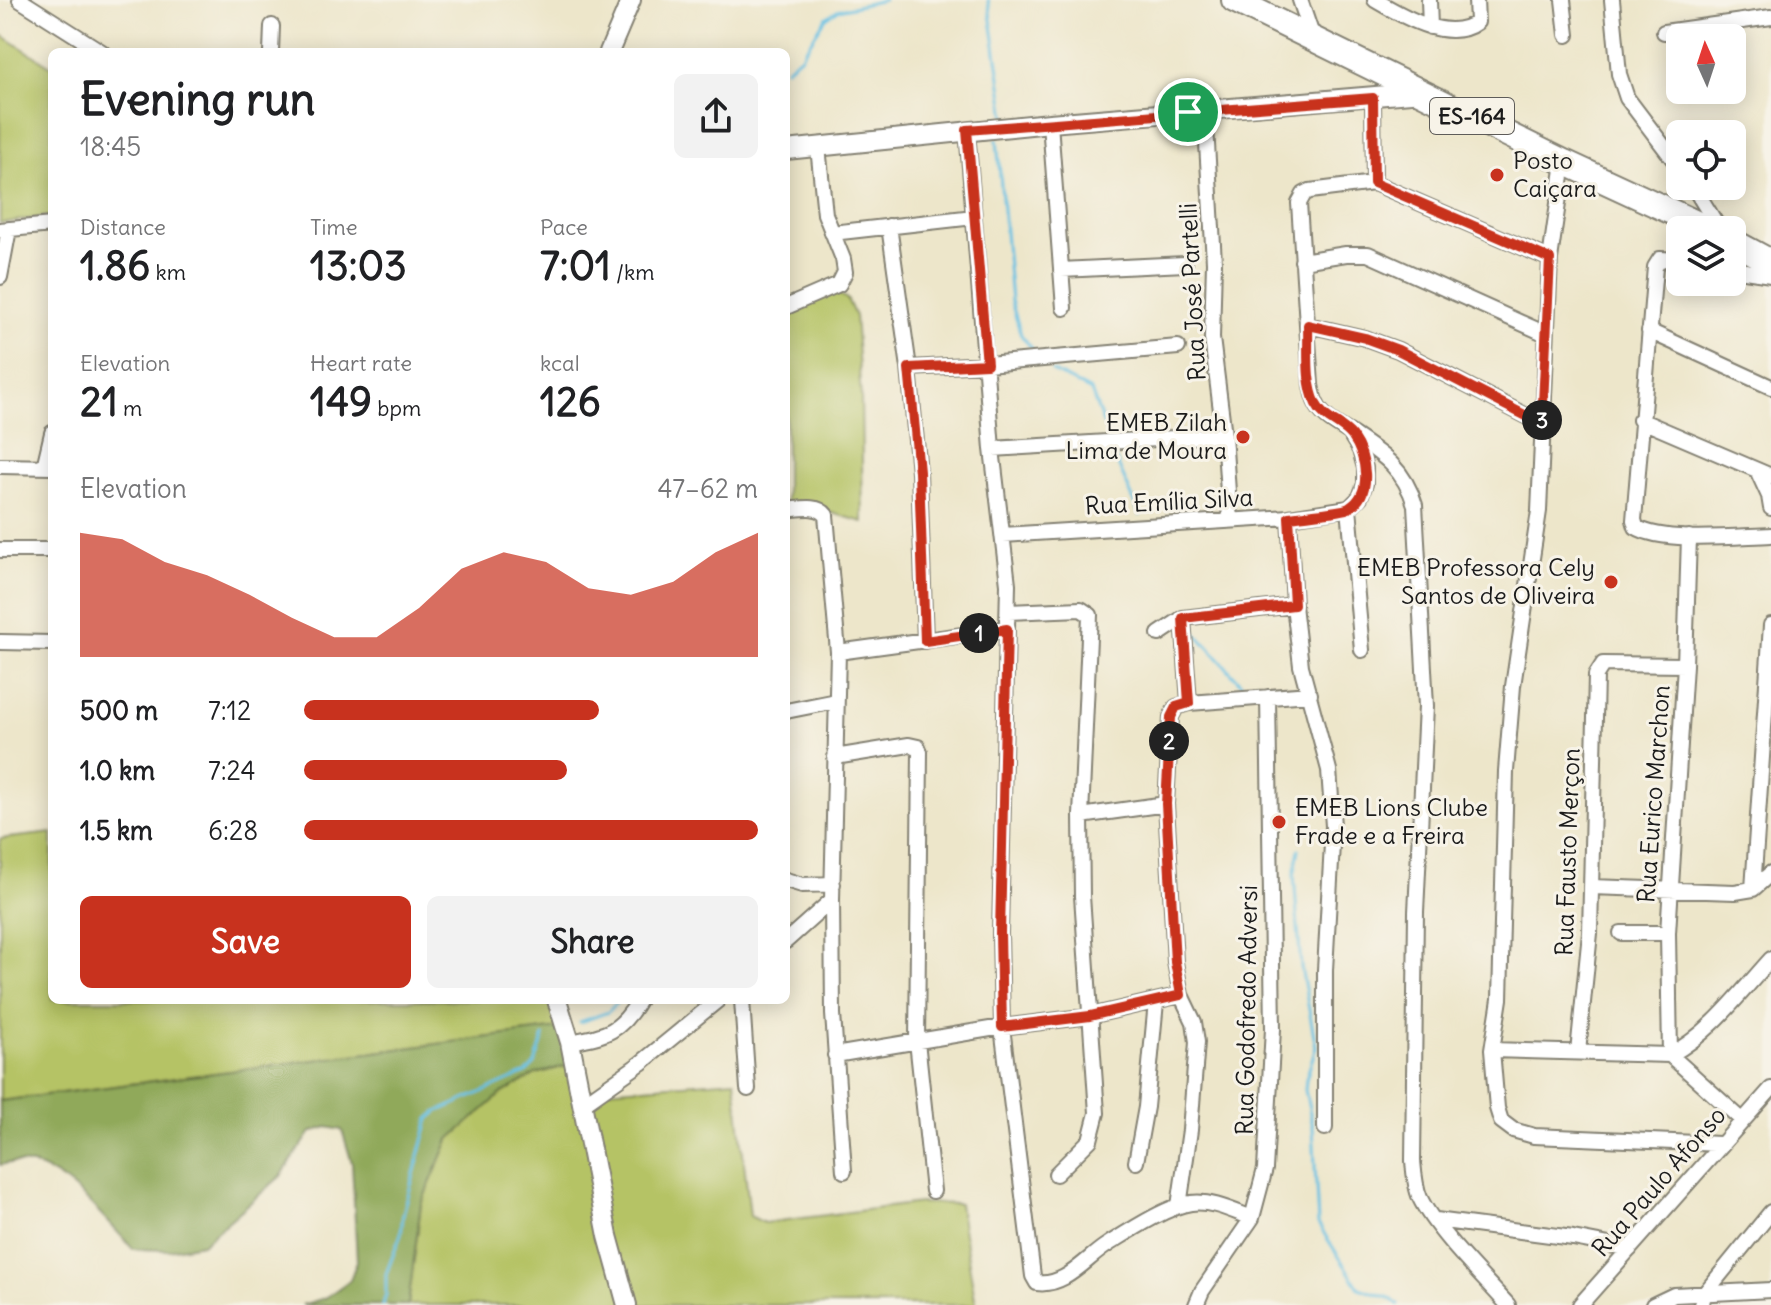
<!DOCTYPE html>
<meta charset="utf-8">
<style>
:root{--surface:#fff;--page:#f2f2f2;--text:#202124;--muted:#757577;--accent:#c8321e}
body{margin:0;font-family:Delius,sans-serif;background:var(--page);color:var(--text);height:100vh;display:flex;flex-direction:column;font-size:30px;white-space:nowrap}
*{box-sizing:border-box;margin:0}
p{font-size:26px;color:var(--muted)}
.icon{flex:none;width:44px;height:44px;fill:none;stroke:currentColor;stroke-width:2;stroke-linecap:round;stroke-linejoin:round}
.map{position:relative;flex:1;overflow:hidden}
.drawer{position:absolute;left:48px;top:48px;width:742px;height:956px;display:flex;flex-direction:column;background:var(--surface);border-radius:12px;box-shadow:0 4px 20px #0003}
.drawer>*{flex:none}
.needle{width:52px;rotate:357deg}
.tools{position:absolute;left:1666px;top:24px;display:grid;gap:16px}
.tools a{display:grid;place-items:center;width:80px;height:80px;border-radius:12px;background:var(--surface);box-shadow:0 4px 20px #0003;font-size:40px}
.pin{position:absolute;display:grid;place-items:center;width:68px;height:68px;color:#fff;margin:-34px;border:4px solid #fff;border-radius:50%;box-shadow:0 2px 8px #0007}
.km{position:absolute;width:40px;height:40px;margin:-20px;border-radius:50%;background:#222;color:#fff;font-size:22px;line-height:40px;text-align:center}
.round{display:grid;place-items:center;flex:none;width:84px;height:84px;border-radius:12px;background:var(--page)}
.headline{display:flex;align-items:center;justify-content:space-between;height:136px;padding:0 32px}
h1{font-size:44px;font-weight:700;line-height:60px}
.stats{display:grid;grid-template-columns:repeat(3,1fr);gap:12px;height:136px;padding:8px 32px}
.stats div{display:grid;align-content:center}
.stats b{font-size:40px;font-weight:700}
.stats small{font-size:22px;font-weight:400}
.stats p{font-size:22px}
.chart{height:224px;padding:16px 32px}
.chart p{display:flex;justify-content:space-between}
.chart svg{width:100%;height:144px;margin-top:8px;fill:var(--accent);opacity:.7}
.cta{display:flex;gap:16px;margin-top:auto;padding:16px 32px}
.cta a{flex:1;height:92px;border-radius:12px;background:var(--accent);color:#fff;font-size:32px;font-weight:700;line-height:92px;text-align:center}
.cta a+a{background:var(--page);color:var(--text)}
ul{padding:0 32px;list-style:none;font-size:26px}
li{display:grid;grid-template-columns:128px 96px 1fr;align-items:center;height:60px}
li i{height:20px;border-radius:10px;background:var(--accent)}
.map>svg:first-child{display:block}
</style>
<div class="map">
<svg width="1771" height="1305" viewBox="0 0 1771 1305">
<rect width="100%" height="100%" fill="#f7f3e8"/>
<filter id="ink" filterUnits="userSpaceOnUse"><feTurbulence type="fractalNoise" baseFrequency=".0125" numOctaves="2"/><feDisplacementMap in="SourceGraphic" scale="16" xChannelSelector="R" yChannelSelector="G"/><feConvolveMatrix kernelMatrix="1 2 1 2 8 2 1 2 1" color-interpolation-filters="sRGB"/></filter>
<filter id="wash" filterUnits="userSpaceOnUse"><feTurbulence type="fractalNoise" baseFrequency=".006" numOctaves="4" result="noise"/><feDisplacementMap in="SourceGraphic" scale="32" xChannelSelector="R" yChannelSelector="G"/><feGaussianBlur stdDeviation="1.8" result="paint"/><feColorMatrix in="noise" values="0 0 0 0 0 0 0 0 0 0 0 0 0 0 0 0 0 1.4 0 .05"/><feComposite in="paint" operator="in"/></filter>
<g filter="url(#wash)">
<rect width="100%" height="100%" fill="#ede6ca"/>
<path fill="#b5c365" stroke="#687040" stroke-width="2" d="M0,34L52,67V216L0,223Z
M832,290L847,299L855,316L861,398L863,522L807,506H786V301Z
M52,833V1000H551L559,1028L0,1101V839Z
M570,1065L578,1092L735,1080L750,1216L764,1223L920,1203L959,1204L976,1305H408L421,1204L449,1139L501,1094L536,1074Z"/>
<path fill="#90a95a" stroke="#56623b" stroke-width="2" d="M559,1028L570,1065L536,1074L501,1094L449,1140L421,1204L408,1305H302L325,1298L350,1280L357,1261L352,1163L342,1130L327,1127L311,1132L281,1176L202,1244L168,1250L133,1249C102,1216 52,1150 0,1165V1101Z"/>
<g fill="none" stroke-linecap="round" stroke-linejoin="round">
<path stroke="#65c0e3" stroke-width="3" d="M988,0L1006,117
M786,69L801,56L826,18L838,10L884,0
M997,140L1011,301L1021,335L1035,352
M1052,371L1091,391L1107,434
M1116,460L1140,515
M1194,631L1245,688
M1299,849L1294,875L1301,967L1316,1047L1306,1079L1305,1090L1313,1127L1318,1224L1359,1288L1390,1298L1398,1305
M580,1022L608,1012L619,1000
M383,1305L386,1294V1274L401,1234L403,1214L429,1119L437,1112L526,1073L535,1064L544,1036"/>
</g>
</g>
<g filter="url(#ink)">
<g fill="none" stroke-linecap="round" stroke-linejoin="round">
<g stroke="#848173" stroke-width="18">
<path id="street" d="M20,0L102,52
M1300,0L1313,38
M1375,0C1401,15 1448,44 1477,22L1476,0
M1429,0L1430,27
M1563,0L1567,35
M1612,0L1619,74L1627,98L1680,168
M1664,32L1771,17
M271,52L272,26
M1373,98L1374,183
M1205,110L1214,262L1212,338L1224,435L1230,520
M1050,123L1064,308
M967,130L992,449L1008,584L1000,933L1002,1027L1033,1276L1037,1283C1065,1287 1085,1259 1107,1245C1128,1232 1167,1206 1191,1203C1211,1200 1233,1211 1252,1218
M1564,162L1550,259L1539,511L1513,686L1506,771L1500,999L1492,1050L1497,1108L1501,1121L1513,1130L1534,1136L1720,1144
M1693,186L1720,230
M889,226L909,368L919,472L925,641
M0,230L52,225
M832,233L974,217
M1680,260L1660,259L1655,267L1634,520L1636,527C1664,544 1737,536 1771,535
M1302,261L1346,254H1368L1546,334
M1732,269L1771,275
M1061,270L1185,264
M0,277L9,229
M786,307L839,284L845,272L843,259L825,214L818,147
M1308,325L1365,338L1398,350L1542,424
M1649,331L1771,387
M909,368L987,364L1178,347
M1640,420L1771,476
M992,449L1224,435
M0,466L52,467
M44,467L52,433
M1757,470L1769,496L1771,508
M1349,508L1362,650
M786,510C799,509 818,504 826,515L838,652L832,900L833,1014L844,1171
M1289,517L1294,605L1301,666L1329,770L1333,826L1325,970V1128
M1003,535L1289,517L1349,508L1360,497L1365,484V468L1360,450L1352,437
M0,550H52
M1008,612L1081,609L1090,615L1081,816L1082,896L1097,1113L1090,1140L1056,1174
M1183,618L1189,703
M1159,634L1183,618L1294,605
M0,642L52,643
M838,652L1007,629
M786,711L836,701
M835,757L909,745L918,747L920,752L917,1041L933,1191
M1081,816L1166,804
M786,880L802,885L833,884
M1591,887L1735,892L1753,889L1771,873
M1753,889L1771,625
M1621,933H1668
M786,941L832,900
M742,1000L748,1089
M570,1042C606,1035 620,1033 639,1000
M1492,1050L1670,1055C1711,1033 1740,993 1771,959
M1578,1052L1590,933L1596,675L1603,664L1685,665
M835,1055L1002,1027L1090,1016L1181,995
M1670,1055L1668,933L1685,665L1689,537
M1670,1055L1742,1120
M583,1104L641,1063L718,1000
M1136,1162L1146,1107L1156,1002
M1179,1206L1190,1130L1197,1042L1194,1022L1181,995L1175,962L1166,804L1171,717L1176,707L1189,703L1310,694
M1436,1220L1573,1238L1630,1249
M1196,1305L1202,1291L1252,1218L1265,1169L1273,1029L1268,697
M1508,1305C1483,1277 1435,1230 1420,1198C1415,1187 1414,1173 1413,1161L1416,912L1426,706L1415,505C1404,467 1380,453 1349,432C1336,424 1322,417 1316,403C1313,397 1312,390 1311,385L1299,203L1304,194L1310,191L1374,183L1550,259
M1580,1305L1771,1089
M1653,1305L1674,1295L1771,1290
M1701,1305L1705,1293L1771,1212"/>
</g>
<g stroke="#848173" stroke-width="22">
<path id="secondary" d="M609,52L631,0
M786,150L1050,123L1423,92
M557,1000L570,1042L608,1236L627,1305"/>
</g>
<g stroke="#848173" stroke-width="28">
<path id="highway" d="M1234,0L1564,162L1711,230
M1732,241L1771,262"/>
</g>
<use href="#street" stroke="#fff" stroke-width="14"/>
<use href="#secondary" stroke="#fff" stroke-width="18"/>
<use href="#highway" stroke="#fff" stroke-width="24"/>
</g>
</g>
<g fill="none" stroke-linecap="round" stroke-linejoin="round" filter="url(#ink)">
<g stroke="#fff" stroke-width="16">
<path id="route" d="M1373,98L1374,183L1550,259L1542,424L1398,350L1365,338L1308,325C1309,349 1305,381 1316,404C1324,420 1342,423 1352,436C1366,456 1374,493 1349,508C1342,512 1300,515 1289,517L1294,605L1183,618L1189,703L1176,707L1171,717L1166,804L1175,962L1181,995L1090,1016L1002,1027L1000,933L1007,629L925,641L919,472L909,368L987,364L967,130Z"/>
</g>
<use href="#route" stroke="#c8321e" stroke-width="10"/>
</g>
<g fill="#c8321e" stroke="#f7f3e8" stroke-width="3">
<circle cx="1497" cy="175" r="8"/>
<circle cx="1243" cy="437" r="8"/>
<circle cx="1611" cy="582" r="8"/>
<circle cx="1279" cy="822" r="8"/>
</g>
<g text-anchor="middle" stroke-width="6" stroke-linejoin="round" paint-order="stroke">
<rect fill="#f7f3e8" stroke="#5e5c59" stroke-width="2" x="1430" y="98" width="84" height="36" rx="6"/>
<g font-size="22" font-weight="bold" fill="#1c1c1c">
<text x="1472" y="124">ES-164</text>
</g>
<g font-size="24" fill="#1c1c1c" stroke="#f7f3e8" text-anchor="start">
<text x="1513" y="169">Posto<tspan x="1513" dy="28">Caiçara</tspan></text>
<text x="1227" y="431" text-anchor="end">EMEB Zilah<tspan x="1227" dy="28">Lima de Moura</tspan></text>
<text x="1595" y="576" text-anchor="end">EMEB Professora Cely<tspan x="1595" dy="28">Santos de Oliveira</tspan></text>
<text x="1295" y="816">EMEB Lions Clube<tspan x="1295" dy="28">Frade e a Freira</tspan></text>
</g>
<g font-size="24" fill="#1c1c1c" stroke="#f7f3e8">
<text transform="translate(1193 292) rotate(-93)" y="8">Rua José Partelli</text>
<text transform="translate(1169 502) rotate(-3)" y="8">Rua Emília Silva</text>
<text transform="translate(1654 794) rotate(-86)" y="8">Rua Eurico Marchon</text>
<text transform="translate(1568 852) rotate(-88)" y="8">Rua Fausto Merçon</text>
<text transform="translate(1247 1010) rotate(-89)" y="8">Rua Godofredo Adversi</text>
<text transform="translate(1659 1182) rotate(-49)" y="8">Rua Paulo Afonso</text>
</g>
</g>
</svg>
<div class="tools">
<a><svg class="needle" viewBox="-14 -14 28 28"><path d="M0-13l5 13h-10z" fill="#e53935"/><path d="M0 13l5-13h-10z" fill="#757577"/></svg></a>
<a><svg class="icon" aria-label="locate" viewBox="0 0 24 24"><circle cx="12" cy="12" r="6"/><path d="M12 2v4M12 18v4M2 12h4M18 12h4"/></svg></a>
<a><svg class="icon" aria-label="layers" viewBox="0 0 24 24"><path d="M12 4l9 5-9 5-9-5zM3 14l9 5 9-5"/></svg></a>
</div>
<div class="pin" style="left:1188px;top:112px;background:#1e9e55"><svg class="icon" aria-label="arrive" viewBox="0 0 24 24"><path d="M6 21V4h12l-3 4 3 4H6"/></svg></div>
<b class="km" style="left:979px;top:633px">1</b>
<b class="km" style="left:1169px;top:741px">2</b>
<b class="km" style="left:1542px;top:420px">3</b>
<section class="drawer">
<div class="headline"><div><h1>Evening run</h1><p>18:45</p></div><a class="round"><svg class="icon" aria-label="share" viewBox="0 0 24 24"><path d="M12 15V3M7 8l5-5 5 5M5 13v7h14v-7"/></svg></a></div>
<div class="stats">
<div><p>Distance</p><b>1.86<small> km</small></b></div>
<div><p>Time</p><b>13:03</b></div>
<div><p>Pace</p><b>7:01<small> /km</small></b></div>
</div>
<div class="stats">
<div><p>Elevation</p><b>21<small> m</small></b></div>
<div><p>Heart rate</p><b>149<small> bpm</small></b></div>
<div><p>kcal</p><b>126</b></div>
</div>
<div class="chart"><p><span>Elevation</span>47–62 m</p>
<svg viewBox="0 0 160 44" preserveAspectRatio="none"><path d="M0 44V6L10 8L20 15L30 19L40 25L50 32L60 38L70 38L80 29L90 17L100 12L110 15L120 23L130 25L140 21L150 12L160 6V44z"/></svg>
</div>
<ul>
<li><b>500 m</b>7:12<i style="width:65%"></i></li>
<li><b>1.0 km</b>7:24<i style="width:58%"></i></li>
<li><b>1.5 km</b>6:28<i style="width:100%"></i></li>
</ul>
<div class="cta"><a>Save</a><a>Share</a></div>
</section>
</div>
